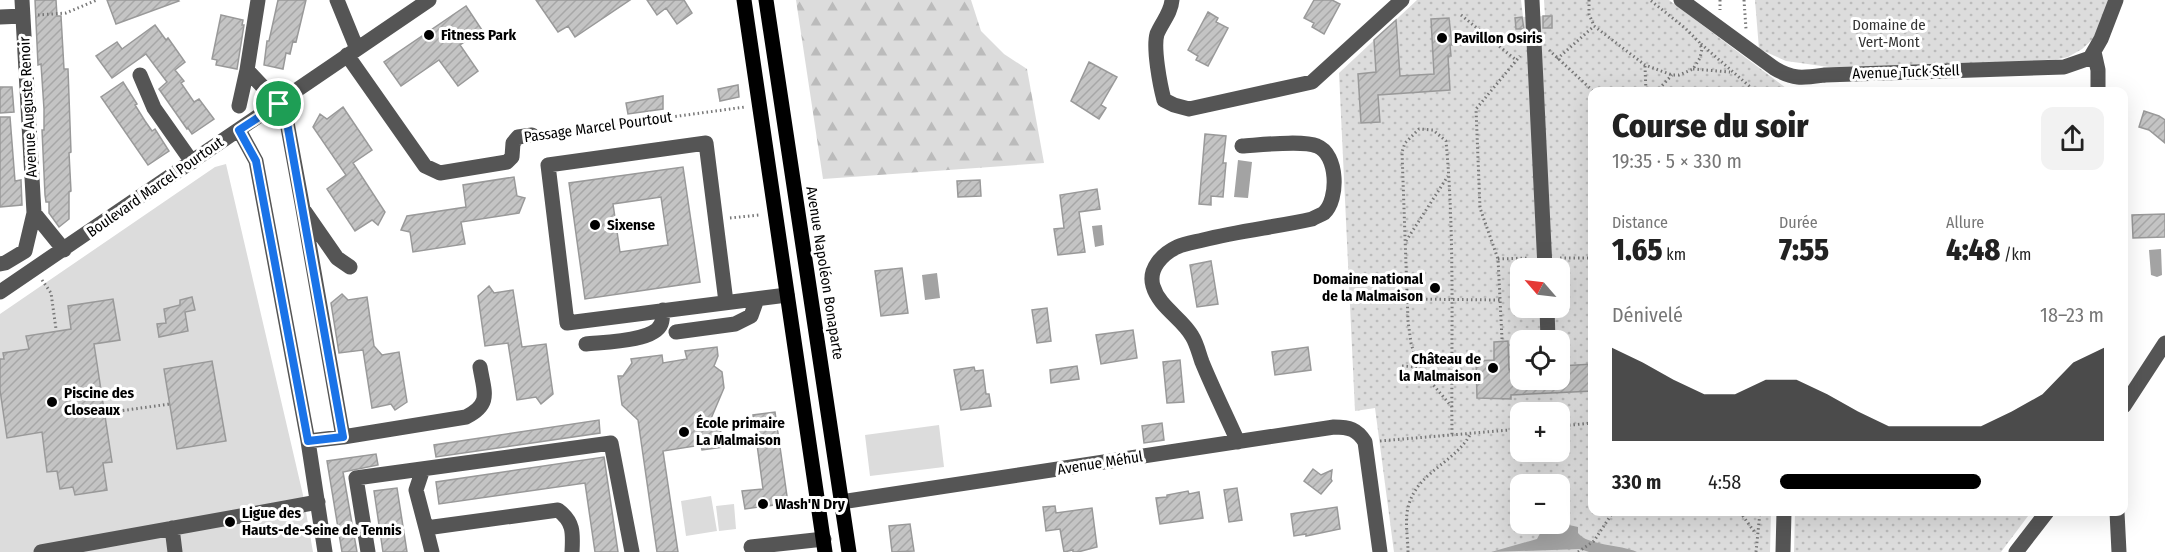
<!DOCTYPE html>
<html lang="fr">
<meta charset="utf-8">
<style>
:root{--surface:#fff;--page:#f2f2f2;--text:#222;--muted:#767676;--accent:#000}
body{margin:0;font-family:"Fira Sans Condensed",sans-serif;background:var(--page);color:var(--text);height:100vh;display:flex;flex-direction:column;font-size:22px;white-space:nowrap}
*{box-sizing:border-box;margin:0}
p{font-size:20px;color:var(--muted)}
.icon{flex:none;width:33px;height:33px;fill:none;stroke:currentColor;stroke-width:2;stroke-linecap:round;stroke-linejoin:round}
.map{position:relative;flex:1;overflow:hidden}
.drawer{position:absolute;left:1588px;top:87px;width:540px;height:429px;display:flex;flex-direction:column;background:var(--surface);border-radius:12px;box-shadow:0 6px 24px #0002}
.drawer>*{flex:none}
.needle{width:39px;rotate:298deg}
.buttons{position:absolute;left:1510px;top:258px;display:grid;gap:12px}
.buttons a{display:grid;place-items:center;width:60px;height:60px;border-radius:12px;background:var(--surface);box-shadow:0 6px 24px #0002;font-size:30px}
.pin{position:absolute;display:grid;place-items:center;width:51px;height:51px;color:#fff;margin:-26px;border:3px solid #fff;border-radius:50%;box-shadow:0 2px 6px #0007}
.round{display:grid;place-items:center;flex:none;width:63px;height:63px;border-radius:12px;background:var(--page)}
.head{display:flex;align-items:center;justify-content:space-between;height:102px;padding:0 24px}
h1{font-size:33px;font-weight:800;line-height:45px}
.figures{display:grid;grid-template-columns:repeat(3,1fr);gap:9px;height:102px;padding:6px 24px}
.figures div{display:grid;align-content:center}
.figures b{font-size:30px;font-weight:800}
.figures small{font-size:16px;font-weight:400}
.figures p{font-size:16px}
.chart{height:168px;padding:12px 24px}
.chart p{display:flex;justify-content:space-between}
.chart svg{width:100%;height:108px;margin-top:6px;fill:var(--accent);opacity:.7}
ul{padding:0 24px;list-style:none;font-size:20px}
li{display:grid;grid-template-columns:96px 72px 1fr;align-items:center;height:45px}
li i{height:15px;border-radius:8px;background:var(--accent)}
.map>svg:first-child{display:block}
</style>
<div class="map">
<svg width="2165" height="552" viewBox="0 0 2165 552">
<defs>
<pattern id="forest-firs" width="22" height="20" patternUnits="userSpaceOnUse" patternTransform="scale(1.5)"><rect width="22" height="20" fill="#dcdcdc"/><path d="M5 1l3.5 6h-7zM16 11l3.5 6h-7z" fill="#bbb"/></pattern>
<pattern id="park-dots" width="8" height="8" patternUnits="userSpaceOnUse" patternTransform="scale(1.5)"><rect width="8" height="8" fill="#dcdcdc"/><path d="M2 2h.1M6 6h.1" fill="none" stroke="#bbb" stroke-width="1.8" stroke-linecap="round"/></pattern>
<pattern id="building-hatch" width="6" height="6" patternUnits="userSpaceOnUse" patternTransform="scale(1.5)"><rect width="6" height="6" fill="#c4c4c4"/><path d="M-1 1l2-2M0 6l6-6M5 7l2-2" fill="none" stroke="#a7a7a7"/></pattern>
</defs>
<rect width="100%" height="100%" fill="#fff"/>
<path fill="url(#forest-firs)" d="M796,0H971L981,31L1004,54L1027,69L1044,163L823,179Z"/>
<path fill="url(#park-dots)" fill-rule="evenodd" d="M1417,0H1521L1523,17L1545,16L1544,0H1669L1790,91L1593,92V512H1771L1770,552H1394L1375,408L1355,411L1339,73ZM1521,268H1560V308H1521ZM1521,340H1560V380H1521ZM1521,412H1560V452H1521ZM1521,484H1560V524H1521Z
M1755,0H2111L2093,39L2082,49L2068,57L2058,59L1967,66L1836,68L1786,61L1759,49Z
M1795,512H2031L2001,552H1794Z"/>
<path fill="#dcdcdc" d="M226,164L303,495L313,552H0V314L215,167Z
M939,425L944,467L870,476L865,435Z
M711,496L717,531L686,536L681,501Z
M734,504L736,529L719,531L716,506Z"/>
<path fill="#a3a3a3" d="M1238,160L1252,162L1248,198L1234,197Z
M1102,225L1104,245L1095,247L1092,226Z
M2161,249L2162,275L2157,277L2151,275L2149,250Z
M937,273L940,298L925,300L922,275Z
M1560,523L1578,527V533C1588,546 1620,544 1637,552H1589L1580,549L1491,552L1537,539L1545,524Z"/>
<path fill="url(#building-hatch)" stroke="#999" stroke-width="1.5" fill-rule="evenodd" d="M35,0H56L57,16H61L64,69H68L71,152L69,153L71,191L69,192V219L59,227L49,213V202H46L45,195L42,130H44V109L41,64L38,65Z
M107,0H178L179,1L116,24Z
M278,0H306L296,42L293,41L290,54L286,53L283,69L264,65L267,41H269Z
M536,0H630L575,37L568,26L558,32Z
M647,0H684L692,13L677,24L666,8L657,15Z
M1314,0H1332L1340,4L1324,34L1312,27L1314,23L1304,18Z
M466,6L482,30L460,45L478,71L458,86L439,60L401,86L384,62Z
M1208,12L1218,18L1216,22L1228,28L1208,66L1196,60L1198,56L1188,50Z
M221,15L243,20L242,25H244L237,69L216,65L217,60L212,59Z
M1543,16H1552V28H1543Z
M1522,17L1524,29H1516L1515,18Z
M1449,18L1452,45H1450L1451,56H1448L1450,90L1378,95L1380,122L1361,123L1358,74L1376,72L1374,40L1396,20L1400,76L1434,74L1431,19Z
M155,25L166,40L168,38L173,45L185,62L175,70L184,81L181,83L194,102L199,99L214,119L192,134L188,128L187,129L159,89L167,82L146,54L112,78L96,56L117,42L122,49Z
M1089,62L1117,77L1101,105L1106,108L1099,119L1071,101Z
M123,82L137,104L135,105L145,121L152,131L155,129L169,151L148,165L101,97Z
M738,85L739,97L720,101L718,89Z
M0,87H12L14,112L0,113Z
M663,96V109L628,114L626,103Z
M343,107L372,150L353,163L385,212L378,225L372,220L355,231L327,189L346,175L313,127L320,114L327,119Z
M2144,111L2159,116L2165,120V143L2149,130L2139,127Z
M0,117H10L15,181L21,180L22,205L0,207Z
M1205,134L1226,136L1223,163H1226L1223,197L1211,196V205L1199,204Z
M683,167L700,282L585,299L569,183ZM661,197L668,245L620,252L613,204Z
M514,177L517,196L525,198L519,213L461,222L465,244L413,252L410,232L401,230L407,216L466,207L463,185Z
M980,180L981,196L958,197L957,181Z
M1097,189L1100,209L1079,212L1085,252L1058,255L1054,229L1064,228L1060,195Z
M2165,214V237L2133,238L2132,215Z
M1211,261L1218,304L1197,307L1190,265Z
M902,268L908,313L881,316L875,271Z
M489,286L494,293L513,290L522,347L546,344L553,394L541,404L536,397L517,400L508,343L485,346L478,296Z
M342,294L348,300L367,297L374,346L382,355L399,352L407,402L395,410L391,404L372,408L363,350L339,353L331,303Z
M192,297L195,310L185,312L188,331L159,337L157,324L166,323L164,309L180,305V300Z
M113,299L120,340L94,344L112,462L103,463L107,490L75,495L73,487L60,489L57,471L47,472L42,432L7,438L0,390V359H4L3,353L29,349L26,336L71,329L68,306Z
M1047,308L1051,341L1037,343L1032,310Z
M1133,330L1137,358L1101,364L1096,335Z
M1508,341L1509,370L1521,369V380H1560V366L1593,364V391L1511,395V399L1477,398L1476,361L1494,360V342Z
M717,347L718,356L714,366L722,372L724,388L710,421L719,420L723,447L702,450L701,445L663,451L678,552H657L638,420L622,405L618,376H623L632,363L631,359L662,355L663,363L687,359L685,351Z
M1308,347L1311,370L1275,375L1272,352Z
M1180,360L1184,402L1167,403L1163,362Z
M212,361L226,441L177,449L164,369Z
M1077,366L1079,379L1051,383L1050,370Z
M974,367L975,371L983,370L986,394H989L991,406L961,410L954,370Z
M775,412L788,503L745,509L742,491L763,489L753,415Z
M599,420L600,433L436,457L434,445Z
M1162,423L1164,440L1144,443L1142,426Z
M376,454L378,465L343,472L357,552H342L327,461Z
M604,457L618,552H595L585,483L439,504L436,482Z
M1313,469L1321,475L1332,470L1331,479L1332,481L1321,494L1304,481Z
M397,488L407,552H383L374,491Z
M1237,488L1242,520L1229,522L1224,490Z
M1188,491L1189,494L1199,492L1203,518L1160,524L1156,498L1167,497V495Z
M1055,506L1056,513L1092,508L1097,547L1078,552H1073V550L1064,552L1060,529L1046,531L1043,507Z
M1337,507L1340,529L1306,536V534L1294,536L1291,514Z
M910,524L914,551L892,552L889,526Z"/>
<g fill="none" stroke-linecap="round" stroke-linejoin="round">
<path stroke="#777" stroke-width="3" stroke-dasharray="1.5 3" stroke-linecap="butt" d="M1589,0V14L1594,26L1645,65L1672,75H1679L1693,69L1700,58L1702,49L1699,42L1685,28L1650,0
M1720,0V10
M1744,0L1746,29
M38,15L66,13L97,0
M1461,15L1516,60
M1701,44L1756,92
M1549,50L1594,92
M1557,59L1594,26
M1645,66L1646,92
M1693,69L1730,72
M1656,92L1672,75
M546,134L745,107
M730,218L759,215
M1593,240L1590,256L1593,329
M1406,241L1448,176
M1560,258H1590
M1498,259L1529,258
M42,280L51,293L56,329
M1408,299L1500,300
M1502,339L1498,259L1480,208L1476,109L1520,56
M1402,366L1418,367
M1452,407L1418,367L1411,343L1408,321L1402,152L1405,143L1419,129L1433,130L1446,141C1455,238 1451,337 1452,435
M105,413L170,404
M1560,426L1593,423
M1380,441L1521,429
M1740,512L1756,534
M1408,552C1408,537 1404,519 1409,504C1419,471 1456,462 1471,433
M1578,552L1594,541L1613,512
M1756,552L1760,512"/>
<path stroke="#555" stroke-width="15" d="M22,0L34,213L64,250
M258,0L247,70L279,104L286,117L303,209
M337,0L357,49
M1172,0C1171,13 1162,22 1157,34C1153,48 1160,85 1164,100L1174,105L1189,109L1312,82L1402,0
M1532,0L1545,268
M1681,0L1774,68C1794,80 1803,78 1825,75L2064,67L2090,58L2101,39L2116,0
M0,17L23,16
M2094,52L2098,70V92
M347,55L425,166L440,173L507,162L512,157L513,143L518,137L532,135
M140,75L154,108L192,162
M239,106L247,70
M239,130L256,161L308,441L325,552
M0,264L5,263L25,251L34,213
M350,267L337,258L303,209L343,437L466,417C492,404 484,392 480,367
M0,292L429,0
M726,302L706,143L548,165L567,323L787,295
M1547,308L1548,340
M676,332L735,324L751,316L757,299
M586,344C603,342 654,342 661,324C663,321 662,314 663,310
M2124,406L2165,343
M308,441L343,437
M1238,442C1226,415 1213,389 1202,362C1199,354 1197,344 1192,336C1182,318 1159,307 1153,286C1148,269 1162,254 1177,247C1185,243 1195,242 1203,240C1239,231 1276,227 1312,219C1315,217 1321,215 1324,213C1339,199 1338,154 1317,146C1303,140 1259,145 1242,146
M423,469L416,490L426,528L558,510C574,522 573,533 572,552
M841,502L1334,427C1349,427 1357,429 1365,442L1380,552
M2117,512L2119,552
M172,528L175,552
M426,528L432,552
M751,547L824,539
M41,552L318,502
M368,552L356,478L611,443L632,552
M1783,552L1784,512
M2016,552L2047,512"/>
<path stroke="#000" stroke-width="15" d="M744,0L825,552
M766,0L849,552"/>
</g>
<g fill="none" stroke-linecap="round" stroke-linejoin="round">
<g stroke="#fff" stroke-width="12">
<path id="route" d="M279,104L286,117L343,437L308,441L256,161L239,130Z"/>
</g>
<use href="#route" stroke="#1a73e8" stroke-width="8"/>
</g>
<g fill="#000" stroke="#fff" stroke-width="2">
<circle cx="429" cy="35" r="6"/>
<circle cx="1442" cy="38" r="6"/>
<circle cx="595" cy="225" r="6"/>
<circle cx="1435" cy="288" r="6"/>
<circle cx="1493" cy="368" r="6"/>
<circle cx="52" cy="402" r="6"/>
<circle cx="684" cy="432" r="6"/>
<circle cx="763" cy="504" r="6"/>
<circle cx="230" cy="522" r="6"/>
</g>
<g text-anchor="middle" stroke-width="6" stroke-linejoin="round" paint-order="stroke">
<g font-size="15" fill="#333" stroke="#fff">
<text x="1889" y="30">Domaine de<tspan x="1889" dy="17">Vert-Mont</tspan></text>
</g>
<g font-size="15" font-weight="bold" fill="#000" stroke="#fff" text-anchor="start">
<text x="441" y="40">Fitness Park</text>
<text x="1454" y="43">Pavillon Osiris</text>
<text x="607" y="230">Sixense</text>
<text x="1423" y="284" text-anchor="end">Domaine national<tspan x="1423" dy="17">de la Malmaison</tspan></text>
<text x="1481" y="364" text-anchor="end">Château de<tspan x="1481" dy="17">la Malmaison</tspan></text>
<text x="64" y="398">Piscine des<tspan x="64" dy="17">Closeaux</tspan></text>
<text x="696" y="428">École primaire<tspan x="696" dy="17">La Malmaison</tspan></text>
<text x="775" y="509">Wash'N Dry</text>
<text x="242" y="518">Ligue des<tspan x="242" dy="17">Hauts-de-Seine de Tennis</tspan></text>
</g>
<g font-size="15" fill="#000" stroke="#fff">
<text transform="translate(1906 72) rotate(-2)" y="5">Avenue Tuck Stell</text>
<text transform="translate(28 107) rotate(-93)" y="5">Avenue Auguste Renoir</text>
<text transform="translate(598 127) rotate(-8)" y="5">Passage Marcel Pourtout</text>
<text transform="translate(155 187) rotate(-35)" y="5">Boulevard Marcel Pourtout</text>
<text transform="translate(825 273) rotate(81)" y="5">Avenue Napoléon Bonaparte</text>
<text transform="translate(1100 463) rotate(-9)" y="5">Avenue Méhul</text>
</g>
</g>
</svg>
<div class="buttons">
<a><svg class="needle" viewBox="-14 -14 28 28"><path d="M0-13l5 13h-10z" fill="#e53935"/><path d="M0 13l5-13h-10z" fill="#767676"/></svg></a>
<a><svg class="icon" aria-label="locate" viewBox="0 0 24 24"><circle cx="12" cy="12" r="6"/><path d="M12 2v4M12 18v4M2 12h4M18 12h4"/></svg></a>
<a>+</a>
<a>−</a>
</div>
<div class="pin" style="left:279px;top:104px;background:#1e9e55"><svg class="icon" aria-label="arrive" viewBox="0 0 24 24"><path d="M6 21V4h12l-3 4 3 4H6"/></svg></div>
<section class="drawer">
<div class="head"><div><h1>Course du soir</h1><p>19:35 · 5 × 330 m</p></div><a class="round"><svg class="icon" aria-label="share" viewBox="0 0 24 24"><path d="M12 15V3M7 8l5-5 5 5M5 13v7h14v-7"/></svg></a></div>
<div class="figures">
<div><p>Distance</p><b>1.65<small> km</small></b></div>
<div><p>Durée</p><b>7:55</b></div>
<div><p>Allure</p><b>4:48<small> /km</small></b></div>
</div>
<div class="chart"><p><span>Dénivelé</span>18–23 m</p>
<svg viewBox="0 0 160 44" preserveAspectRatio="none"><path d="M0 44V6L10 12L20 19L30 25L40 25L50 19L60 19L70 25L80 32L90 38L100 38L110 38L120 38L130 32L140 25L150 12L160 6V44z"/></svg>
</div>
<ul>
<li><b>330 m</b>4:58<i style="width:62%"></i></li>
</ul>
</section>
</div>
